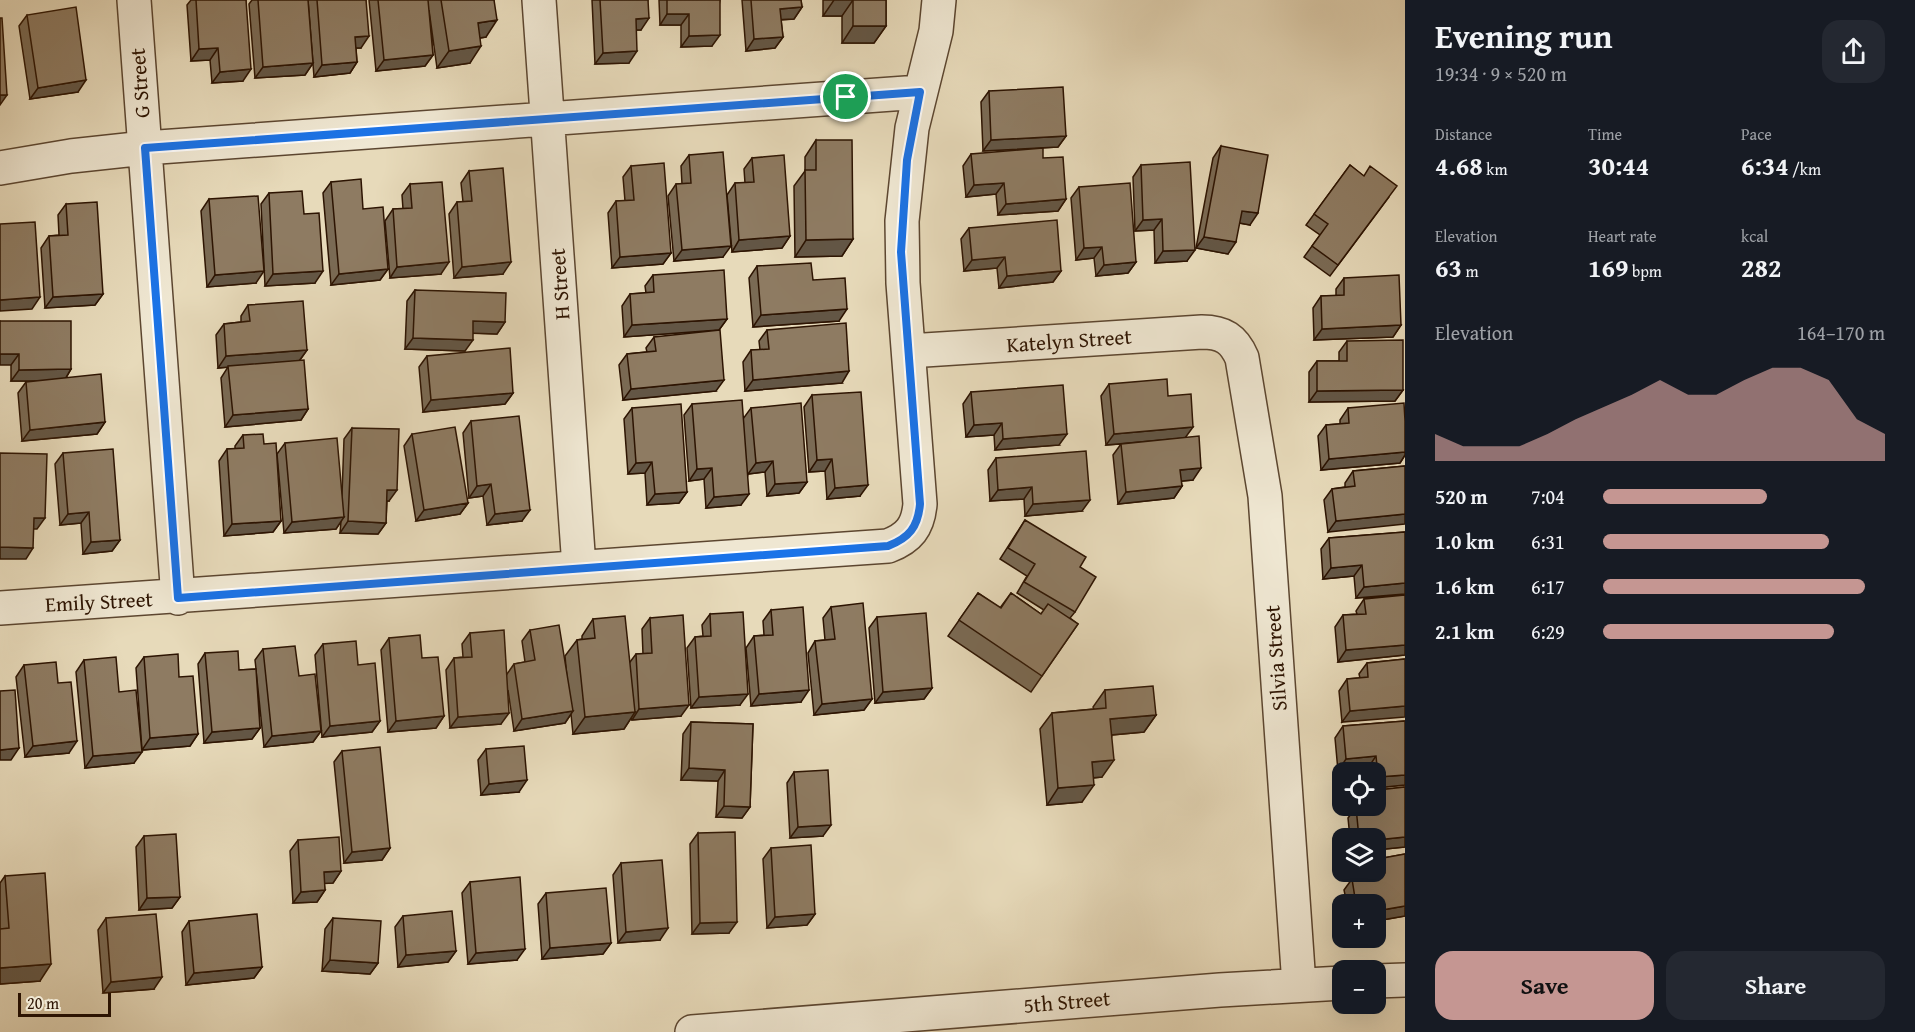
<!DOCTYPE html>
<meta charset="utf-8">
<style>
:root{--surface:#171b24;--page:#242831;--text:#f1f3f6;--muted:#9ea1a6;--accent:#c59692}
body{margin:0;font-family:"Gentium Book Plus",serif;background:var(--page);color:var(--text);height:100vh;display:flex;flex-direction:column;font-size:22px;white-space:nowrap}
*{box-sizing:border-box;margin:0}
p{font-size:20px;color:var(--muted)}
.icon{flex:none;width:33px;height:33px;fill:none;stroke:currentColor;stroke-width:2;stroke-linecap:round;stroke-linejoin:round}
.map{position:relative;flex:1;overflow:hidden}
.details{display:flex;flex-direction:column;background:var(--surface);width:510px}
.details>*{flex:none}
.buttons{position:absolute;left:1332px;top:762px;display:grid;gap:12px}
.buttons a{display:grid;place-items:center;width:54px;height:54px;border-radius:12px;background:var(--surface);box-shadow:0 6px 24px #0002;font-size:30px}
.scale{position:absolute;left:18px;bottom:15px;width:93px;box-sizing:border-box;padding-left:6px;border:3px solid #2d1402;border-top:0;font-size:16px;line-height:21px;white-space:nowrap;color:#2d1402;-webkit-text-stroke:4px #efe7d2;paint-order:stroke}
.pin{position:absolute;display:grid;place-items:center;width:51px;height:51px;color:#fff;margin:-26px;border:3px solid #fff;border-radius:50%;box-shadow:0 2px 6px #0007}
.round{display:grid;place-items:center;flex:none;width:63px;height:63px;border-radius:18px;background:var(--page)}
.head{display:flex;align-items:center;justify-content:space-between;height:102px;padding:0 30px}
h1{font-size:33px;font-weight:600;line-height:45px}
.stats{display:grid;grid-template-columns:repeat(3,1fr);gap:9px;height:102px;padding:6px 30px}
.stats div{display:grid;align-content:center}
.stats b{font-size:26px;font-weight:600}
.stats small{font-size:16px;font-weight:400}
.stats p{font-size:16px}
.chart{height:168px;padding:12px 30px}
.chart p{display:flex;justify-content:space-between}
.chart svg{width:100%;height:108px;margin-top:6px;fill:var(--accent);opacity:.7}
.button{display:flex;gap:12px;margin-top:auto;padding:12px 30px}
.button a{flex:1;height:69px;border-radius:18px;background:var(--accent);color:#111;font-size:24px;font-weight:600;line-height:69px;text-align:center}
.button a+a{background:var(--page);color:var(--text)}
ul{padding:0 30px;list-style:none;font-size:20px}
li{display:grid;grid-template-columns:96px 72px 1fr;align-items:center;height:45px}
li i{height:15px;border-radius:8px;background:var(--accent)}
main{display:flex;flex:1;min-height:0}
.map>svg:first-child{display:block}
</style>
<main>
<div class="map">
<svg width="1405" height="1032" viewBox="0 0 1405 1032">
<rect width="100%" height="100%" fill="#e7daba"/>
<filter id="stains"><feTurbulence type="fractalNoise" baseFrequency=".00333" numOctaves="4"/><feColorMatrix values="0 0 0 0 .2 0 0 0 0 .09 0 0 0 0 .02 0 0 0 .5 -.17"/></filter>
<radialGradient id="worn" r=".72"><stop offset=".6" stop-color="#630" stop-opacity="0"/><stop offset="1" stop-color="#630" stop-opacity=".3"/></radialGradient>
<g fill="none" stroke-linecap="round" stroke-linejoin="round">
<g stroke="#5c4630" stroke-width="36">
<path id="minor" d="M134,0L178,598
M539,0L579,567
M0,168L71,156L145,148L920,92
M909,351L1202,332C1223,332 1234,339 1242,358L1265,496L1299,985
M0,608L888,546C909,538 918,527 920,504L903,283L902,221L912,128L936,31L939,0
M1376,981L1405,980
M692,1032L1220,990L1342,983"/>
</g>
<use href="#minor" stroke="#efe7d2" stroke-width="33"/>
</g>
<path fill="#7a6a54" stroke="#2d1402" stroke-width="1.5" d="M191,0H246L243,81L212,83L210,60L191,61L187,5Z
M252,0H308L313,63L305,75L255,78L249,4Z
M308,0H366L361,48H356L357,62L350,73L314,77Z
M369,0H494L486,37L480,38L470,63L437,68L429,10L433,55L425,66L376,71Z
M592,0H648L641,30H636L629,63L595,64Z
M659,0H720L712,46L681,47V25H660Z
M742,0H801L802,7L794,19L781,20L783,37L775,48L746,51Z
M823,0H886V26L874,43H842V16H823Z
M27,15L78,92L30,99L19,26Z
M989,91L1066,136L1058,147L983,151L981,102Z
M816,140L853,239L842,256L795,257L794,186L805,171V157Z
M1221,146L1250,225L1239,223L1228,254L1196,248L1213,158Z
M971,154L1043,158L1066,199L1058,211L998,215L996,194L966,197L963,166Z
M689,155L723,257L674,261L668,196L676,184H682L681,166Z
M752,158L790,236L782,248L732,252L727,195L735,183H745L744,169Z
M1141,165L1187,261L1155,263L1154,230L1135,231L1133,177Z
M1350,165L1389,197L1330,276L1304,257L1320,235L1306,225Z
M631,166L671,253L663,264L612,268L608,213L616,201H625L623,177Z
M469,171L503,274L454,278L449,214L457,202H463L461,183Z
M331,182L388,269L380,280L331,285L323,193Z
M410,184L441,274L390,278L385,221L393,209H403L402,195Z
M1079,187L1136,262L1128,273L1096,276L1094,258L1076,260L1071,198Z
M269,193L304,214L315,283L265,286L261,204Z
M209,199L256,283L207,287L201,211Z
M66,204L103,294L95,305L45,308L41,248L49,236L59,235L58,215Z
M969,228L1061,271L1053,282L999,288L997,268L964,271L961,239Z
M757,266L813,280L839,321L753,327L749,278Z
M653,275L727,319L719,330L624,337L622,306L630,294L646,293L645,286Z
M1344,278L1401,325L1393,337L1314,340L1313,308L1321,296H1336V289Z
M415,290L505,322L497,334L473,333L465,351L405,349L407,301Z
M248,305L307,350L300,360L308,409L301,420L225,427L221,378L228,367L218,368L216,335L224,324L241,322V316Z
M0,321L71,369L66,378L105,422L97,434L22,441L18,393L26,382L33,381H11V365Z
M767,330L842,383L745,391L743,362L751,350H760L759,341Z
M654,337L716,391L623,400L619,365L627,354L647,352L646,348Z
M1347,341L1403,390L1395,401L1309,402V372L1317,361H1339V352Z
M427,356L513,393L505,404L423,412L419,367Z
M1109,384L1168,396L1186,437L1193,480L1181,481L1182,486L1174,498L1118,504L1113,455L1121,444L1106,445L1101,396Z
M971,392L1059,445L995,450L994,435L966,437L963,404Z
M812,395L860,496L827,499L825,471L809,472L804,407Z
M692,404L743,419L751,408L807,482L799,493L767,496L765,472L748,474L741,505L706,508L704,479L689,481L684,415Z
M632,408L687,492L679,503L647,505L645,473L628,474L624,419Z
M1348,408L1405,421V455L1400,463L1321,470L1318,436L1326,425L1340,424V420Z
M471,421L522,521L487,525L483,496L469,498L463,433Z
M352,428L389,501H387L386,523L378,534L340,533L341,521L336,529L284,533L277,454L285,443L342,495L344,439Z
M412,434L468,503L460,514L416,521L404,446Z
M243,435L264,444L281,521L273,532L224,536L219,461L227,449H235V446Z
M63,453L120,540L112,551L83,554L81,523L60,525L55,464Z
M996,458L1082,511L1025,516L1024,499L990,501L988,470Z
M1405,466L1328,532L1324,500L1332,489L1345,487V483L1353,471Z
M1025,520L1080,567L1075,612L1070,618L1078,624L1031,692L948,636L978,593L1000,608L1011,593L1041,614L1044,610L1017,593L1027,576L1000,559Z
M1405,532V594L1356,598L1354,576L1323,579L1321,549L1329,538Z
M1405,595V655L1338,662L1335,627L1343,615L1357,614L1356,611L1364,599Z
M831,607L872,699L864,710L814,715L808,653L815,641L825,640L823,618Z
M771,610L801,702L751,706L746,648L754,636L764,635L763,621Z
M710,614L740,705L691,708L687,648L695,637L703,636L702,625Z
M877,617L932,688L924,699L875,703L869,628Z
M650,618L681,716L632,720L631,718L624,729L573,734L571,714L565,723L514,731L508,690L501,724L450,728L446,670L454,658L463,657L462,644L470,633L507,674L514,664L525,662L522,641L530,630L567,678L565,656L577,640L582,639V636L593,619L630,662L636,654H643L642,629Z
M389,638L422,658L444,716L436,728L388,732L381,650Z
M323,644L358,665L380,721L372,732L322,737L315,655Z
M263,649L299,676L321,731L313,742L264,747L256,670L260,728L252,739L204,743L198,664L205,653L239,670L256,669L255,660Z
M144,657L179,677L198,734L190,746L142,750L136,668Z
M1405,659L1342,722L1339,691L1347,679L1360,678L1359,674L1367,663Z
M84,660L119,692L134,763L85,768L76,672Z
M24,665L58,683L69,753L25,757L16,677Z
M1105,690L1156,715L1144,732L1112,735L1102,777L1093,778L1082,802L1047,805L1040,729L1052,713L1094,709L1093,707Z
M1405,721V785L1376,788V772H1368V768L1338,771L1335,738L1343,726Z
M691,722L753,724L750,807L742,818L716,817L718,781L681,780L683,734Z
M486,749L519,792L481,795L478,760Z
M342,751L390,848L382,860L344,863L334,762Z
M794,772L823,836L790,838L787,783Z
M1405,787V847L1376,850V838H1350L1348,818L1356,807L1376,806V793L1378,790Z
M698,833L729,933L692,934L690,844Z
M144,836L180,897L172,908L139,910L136,847Z
M298,840L341,871L333,883H324L325,890L317,902L293,903L290,851Z
M771,848L815,914L807,925L767,928L763,859Z
M1405,854V916L1376,921V904H1347L1344,890L1352,879L1375,875L1376,868L1383,858Z
M621,863L660,940L618,943L613,875Z
M5,876L40,981L0,984V883Z
M470,882L517,960L468,964L462,893Z
M546,893L611,943L603,954L542,959L538,904Z
M403,916L456,951L448,962L398,967L395,927Z
M106,918L154,989L103,993L98,930Z
M333,918L378,963L370,974L322,971L325,929Z
M189,921L262,967L254,978L186,985L182,932Z"/>
<path fill="#635645" stroke="#2d1402" stroke-width="1.5" d="M834,0H853L842,16H823Z
M802,7L794,19L772,20L780,9Z
M667,14H689L681,25H660Z
M649,18L641,30H628L636,19Z
M497,20L486,37L466,40L478,23Z
M853,26H886L874,43H842Z
M720,35L712,46L681,47L689,36Z
M369,36L361,48H348L355,37Z
M783,37L775,48L746,51L754,39Z
M481,46L470,63L437,68L449,51Z
M218,48L210,60L191,61L199,49Z
M637,51L629,63L595,64L603,53Z
M433,55L425,66L376,71L384,60Z
M357,62L350,73L314,77L322,65Z
M313,63L305,75L255,78L263,67Z
M251,69L243,81L212,83L220,72Z
M86,80L78,92L30,99L38,88Z
M0,95H7L0,105Z
M1066,136L1058,147L983,151L991,140Z
M1004,183L996,194L966,197L974,185Z
M1066,199L1058,211L998,215L1006,204Z
M1242,211L1258,213L1250,225L1234,222Z
M1162,219L1154,230L1135,231L1143,220Z
M790,236L782,248L732,252L739,240Z
M1204,237L1236,242L1228,254L1196,248Z
M853,239L842,256L795,257L806,240Z
M731,246L723,257L674,261L682,250Z
M1102,247L1094,258L1076,260L1084,248Z
M1195,250L1187,261L1155,263L1163,251Z
M671,253L663,264L612,268L620,257Z
M1005,257L997,268L964,271L972,260Z
M449,262L441,274L390,278L397,267Z
M511,262L503,274L454,278L462,267Z
M1136,262L1128,273L1096,276L1104,265Z
M388,269L380,280L331,285L339,274Z
M264,271L256,283L207,287L215,275Z
M323,271L315,283L265,286L273,274Z
M1061,271L1053,282L999,288L1007,276Z
M103,294L95,305L45,308L53,297Z
M40,297L32,309L0,311V300Z
M847,309L839,321L753,327L761,315Z
M727,319L719,330L624,337L632,325Z
M473,321L505,322L497,334L465,333Z
M1401,325L1393,337L1314,340L1322,329Z
M413,338L473,340L465,351L405,349Z
M307,350L299,361L218,368L226,356Z
M0,354H19L11,365H0Z
M71,369L64,381H11L19,370Z
M849,371L842,383L745,391L753,380Z
M724,380L716,391L623,400L631,389Z
M1403,390L1395,401L1309,402L1317,391Z
M513,393L505,404L423,412L431,400Z
M308,409L301,420L225,427L233,415Z
M105,422L97,434L22,441L30,430Z
M1002,423L994,435L966,437L974,425Z
M1193,427L1185,438L1106,445L1114,434Z
M1067,434L1059,445L995,450L1003,439Z
M1405,452V455L1400,463L1321,470L1329,459Z
M832,459L825,471L809,472L817,460Z
M773,461L765,472L748,474L756,463Z
M652,462L645,473L628,474L636,463Z
M712,468L704,479L689,481L697,469Z
M1201,468L1193,480L1172,482L1180,470Z
M807,482L799,493L767,496L775,484Z
M491,484L483,496L469,498L477,486Z
M868,485L860,496L827,499L835,488Z
M1182,486L1174,498L1118,504L1126,492Z
M1032,487L1024,499L990,501L998,490Z
M387,490H397L389,501H379Z
M687,492L679,503L647,505L655,494Z
M749,494L741,505L706,508L714,497Z
M1090,500L1082,511L1025,516L1033,504Z
M468,503L460,514L416,521L424,510Z
M530,510L522,521L487,525L495,514Z
M89,512L81,523L60,525L68,514Z
M1405,514V524L1328,532L1336,521Z
M344,517L336,529L284,533L292,522Z
M34,518H45L37,529H26Z
M281,521L273,532L224,536L232,524Z
M348,521L386,523L378,534L340,533Z
M120,540L112,551L83,554L91,542Z
M0,547L33,548L26,559H0Z
M1362,565L1354,576L1323,579L1331,568Z
M1405,583V594L1356,598L1364,587Z
M1405,645V655L1338,662L1346,650Z
M932,688L924,699L875,703L883,692Z
M809,690L801,702L751,706L759,694Z
M748,694L740,705L691,708L699,697Z
M872,699L864,710L814,715L822,704Z
M689,705L681,716L632,720L639,709Z
M1405,706V717L1342,722L1350,711Z
M573,711L565,723L514,731L522,719Z
M635,712L624,729L573,734L585,717Z
M509,713L501,724L450,728L458,717Z
M1156,715L1144,732L1099,736L1110,719Z
M444,716L436,728L388,732L396,721Z
M380,721L372,732L322,737L330,726Z
M260,728L252,739L204,743L212,732Z
M321,731L313,742L264,747L272,736Z
M198,734L190,746L142,750L150,738Z
M77,741L69,753L25,757L33,746Z
M19,748L11,760H0V750Z
M142,752L134,763L85,768L93,756Z
M1376,756L1368,768L1338,771L1346,759Z
M1114,760L1102,777L1080,779L1092,762Z
M689,768L725,770L718,781L681,780Z
M1405,775V785L1376,788V781L1378,777Z
M527,780L519,792L481,795L489,784Z
M1094,785L1082,802L1047,805L1058,788Z
M724,806L750,807L742,818L716,817Z
M831,825L823,836L790,838L798,827Z
M1405,837V847L1376,850V840Z
M390,848L382,860L344,863L352,852Z
M341,871L333,883L316,884L324,872Z
M325,890L317,902L293,903L301,892Z
M180,897L172,908L139,910L147,898Z
M1405,906V916L1376,921V911Z
M815,914L807,925L767,928L775,917Z
M737,922L729,933L692,934L700,923Z
M668,928L660,940L618,943L626,932Z
M611,943L603,954L542,959L550,948Z
M525,949L517,960L468,964L476,953Z
M456,951L448,962L398,967L406,955Z
M330,960L378,963L370,974L322,971Z
M51,964L40,981L0,984V968Z
M262,967L254,978L186,985L194,973Z
M162,977L154,989L103,993L111,982Z"/>
<path fill="#8e7b62" stroke="#2d1402" stroke-width="1.5" d="M196,0H246L251,69L220,72L218,48L199,49Z
M258,0H308L313,63L263,67Z
M317,0H366L369,36L355,37L357,62L322,65Z
M378,0H428L433,55L384,60Z
M441,0H494L497,20L478,23L481,46L449,51Z
M600,0H648L649,18L636,19L637,51L603,53Z
M667,0H720V35L689,36V14H667Z
M751,0H801L802,7L780,9L783,37L754,39Z
M853,0H886V26H853Z
M76,7L86,80L38,88L27,15Z
M0,18H2L7,95H0Z
M1063,87L1066,136L991,140L989,91Z
M816,140H852L853,239L806,240L805,170H816Z
M1221,146L1268,155L1258,213L1242,211L1236,242L1204,237Z
M1043,148V158L1063,157L1066,199L1006,204L1004,183L974,185L971,154Z
M723,152L731,246L682,250L676,184L691,183L689,155Z
M784,155L790,236L739,240L735,183L754,182L752,158Z
M1190,162L1195,250L1163,251L1162,219L1143,220L1141,165Z
M664,163L671,253L620,257L616,201L634,200L631,166Z
M1350,165L1364,176L1370,166L1397,186L1338,265L1312,246L1328,224L1314,214Z
M503,168L511,262L462,267L457,202L472,201L469,171Z
M361,179L363,209L383,207L388,269L339,274L331,182Z
M442,182L449,262L397,267L393,209L412,208L410,184Z
M1130,183L1136,262L1104,265L1102,247L1084,248L1079,187Z
M302,191L304,214L319,213L323,271L273,274L269,193Z
M258,196L264,271L215,275L209,199Z
M97,202L103,294L53,297L49,236L68,235L66,204Z
M1057,220L1061,271L1007,276L1005,257L972,260L969,228Z
M35,222L40,297L0,300V224Z
M811,263L813,280L845,278L847,309L761,315L757,266Z
M724,270L727,319L632,325L630,294L654,292L653,275Z
M1399,275L1401,325L1322,329L1321,296L1344,295V278Z
M415,290L506,293L505,322L473,321V340L413,338Z
M303,301L307,350L226,356L224,324L250,321L248,305Z
M0,321H71V369L19,370V354H0Z
M846,323L849,371L753,380L751,350L769,349L767,330Z
M720,330L724,380L631,389L627,354L656,351L654,337Z
M1403,340V390L1317,391V361H1347V341Z
M510,348L513,393L431,400L427,356Z
M304,360L308,409L233,415L228,366Z
M101,374L105,422L30,430L26,382Z
M1167,379L1168,396L1191,394L1193,427L1114,434L1109,384Z
M1063,385L1067,434L1003,439L1002,423L974,425L971,392Z
M861,392L868,485L835,488L832,459L817,460L812,395Z
M742,400L749,494L714,497L712,468L697,469L692,404Z
M801,403L807,482L775,484L773,461L756,463L751,408Z
M1404,403L1405,421V452L1329,459L1326,425L1349,423L1348,408Z
M681,404L687,492L655,494L652,462L636,463L632,408Z
M519,416L530,510L495,514L491,484L477,486L471,421Z
M455,427L468,503L424,510L412,434Z
M352,428L399,429L397,490H387L386,523L348,521Z
M263,434L264,444L276,443L281,521L232,524L227,449L244,448L243,435Z
M1199,436L1201,468L1180,470L1182,486L1126,492L1121,444Z
M337,438L344,517L292,522L285,443Z
M113,449L120,540L91,542L89,512L68,514L63,453Z
M1086,451L1090,500L1033,504L1032,487L998,490L996,458Z
M0,453L47,454L45,518H34L33,548L0,547Z
M1405,466V514L1336,521L1332,489L1355,486L1353,471Z
M1025,520L1086,557L1080,567L1096,577L1075,612L1024,582L1035,564L1008,548Z
M1405,532V583L1364,587L1362,565L1331,568L1329,538Z
M978,593L1001,608L1011,593L1041,614L1048,604L1078,624L1042,676L959,620Z
M1405,595V645L1346,650L1343,615L1366,614L1364,599Z
M863,603L872,699L822,704L815,641L835,639L831,607Z
M803,607L809,690L759,694L754,636L773,635L771,610Z
M743,612L748,694L699,697L695,637L711,636L710,614Z
M926,613L932,688L883,692L877,617Z
M683,615L689,705L639,709L636,654L652,653L650,618Z
M625,616L635,712L585,717L577,640L595,638L593,619Z
M559,625L573,711L522,719L514,664L535,660L530,630Z
M504,630L509,713L458,717L454,658L472,657L470,633Z
M420,635L422,658L438,657L444,716L396,721L389,638Z
M356,641L358,665L375,663L380,721L330,726L323,644Z
M295,646L299,676L315,674L321,731L272,736L263,649Z
M238,651L239,670L256,669L260,728L212,732L205,653Z
M178,654L179,677L193,676L198,734L150,738L144,657Z
M116,657L119,692L136,690L142,752L93,756L84,660Z
M1405,659V706L1350,711L1347,679L1368,677L1367,663Z
M56,662L58,683L71,682L77,741L33,746L24,665Z
M1153,686L1156,715L1110,719L1114,760L1092,762L1094,785L1058,788L1052,713L1106,708L1105,690Z
M15,690L19,748L0,750V691Z
M1405,721V775L1378,777L1376,756L1346,759L1343,726Z
M691,722L753,724L750,807L724,806L725,770L689,768Z
M524,746L527,780L489,784L486,749Z
M380,747L390,848L352,852L342,751Z
M828,770L831,825L798,827L794,772Z
M1405,787V837L1376,840V838H1359L1356,807L1379,805L1378,790Z
M735,832L737,922L700,923L698,833Z
M176,834L180,897L147,898L144,836Z
M339,837L341,871L324,872L325,890L301,892L298,840Z
M811,845L815,914L775,917L771,848Z
M1405,854V906L1376,911V904H1356L1352,879L1385,873L1383,858Z
M662,860L668,928L626,932L621,863Z
M45,873L51,964L0,968V929L9,928L5,876Z
M520,877L525,949L476,953L470,882Z
M606,888L611,943L550,948L546,893Z
M452,911L456,951L406,955L403,916Z
M156,914L162,977L111,982L106,918Z
M257,914L262,967L194,973L189,921Z
M333,918L381,921L378,963L330,960Z"/>
<g fill="none" stroke-linecap="round" stroke-linejoin="round">
<g stroke="#fff" stroke-width="12">
<path id="route" d="M920,92L907,160L901,252L920,504C918,527 909,538 888,546L178,598L145,148Z"/>
</g>
<use href="#route" stroke="#1a73e8" stroke-width="8"/>
</g>
<g text-anchor="middle" stroke-width="6" stroke-linejoin="round" paint-order="stroke">
<g font-size="21" fill="#2d1402" stroke="#efe7d2">
<text transform="translate(140 83) rotate(-94)" y="7">G Street</text>
<text transform="translate(560 284) rotate(-94)" y="7">H Street</text>
<text transform="translate(1069 341) rotate(-4)" y="7">Katelyn Street</text>
<text transform="translate(99 602) rotate(-3)" y="7">Emily Street</text>
<text transform="translate(1276 658) rotate(-94)" y="7">Silvia Street</text>
<text transform="translate(1067 1002) rotate(-5)" y="7">5th Street</text>
</g>
</g>
<rect width="100%" height="100%" filter="url(#stains)"/>
<rect width="100%" height="100%" fill="url(#worn)"/>
</svg>
<div class="buttons">
<a><svg class="icon" aria-label="locate" viewBox="0 0 24 24"><circle cx="12" cy="12" r="6"/><path d="M12 2v4M12 18v4M2 12h4M18 12h4"/></svg></a>
<a><svg class="icon" aria-label="layers" viewBox="0 0 24 24"><path d="M12 4l9 5-9 5-9-5zM3 14l9 5 9-5"/></svg></a>
<a>+</a>
<a>−</a>
</div>
<div class="scale">20 m</div>
<div class="pin" style="left:846px;top:97px;background:#1e9e55"><svg class="icon" aria-label="arrive" viewBox="0 0 24 24"><path d="M6 21V4h12l-3 4 3 4H6"/></svg></div>
</div>
<section class="details">
<div class="head"><div><h1>Evening run</h1><p>19:34 · 9 × 520 m</p></div><a class="round"><svg class="icon" aria-label="share" viewBox="0 0 24 24"><path d="M12 15V3M7 8l5-5 5 5M5 13v7h14v-7"/></svg></a></div>
<div class="stats">
<div><p>Distance</p><b>4.68<small> km</small></b></div>
<div><p>Time</p><b>30:44</b></div>
<div><p>Pace</p><b>6:34<small> /km</small></b></div>
</div>
<div class="stats">
<div><p>Elevation</p><b>63<small> m</small></b></div>
<div><p>Heart rate</p><b>169<small> bpm</small></b></div>
<div><p>kcal</p><b>282</b></div>
</div>
<div class="chart"><p><span>Elevation</span>164–170 m</p>
<svg viewBox="0 0 160 44" preserveAspectRatio="none"><path d="M0 44V33L10 38L20 38L30 38L40 33L50 27L60 22L70 17L80 11L90 17L100 17L110 11L120 6L130 6L140 11L150 27L160 33V44z"/></svg>
</div>
<ul>
<li><b>520 m</b>7:04<i style="width:58%"></i></li>
<li><b>1.0 km</b>6:31<i style="width:80%"></i></li>
<li><b>1.6 km</b>6:17<i style="width:93%"></i></li>
<li><b>2.1 km</b>6:29<i style="width:82%"></i></li>
</ul>
<div class="button"><a>Save</a><a>Share</a></div>
</section>
</main>
